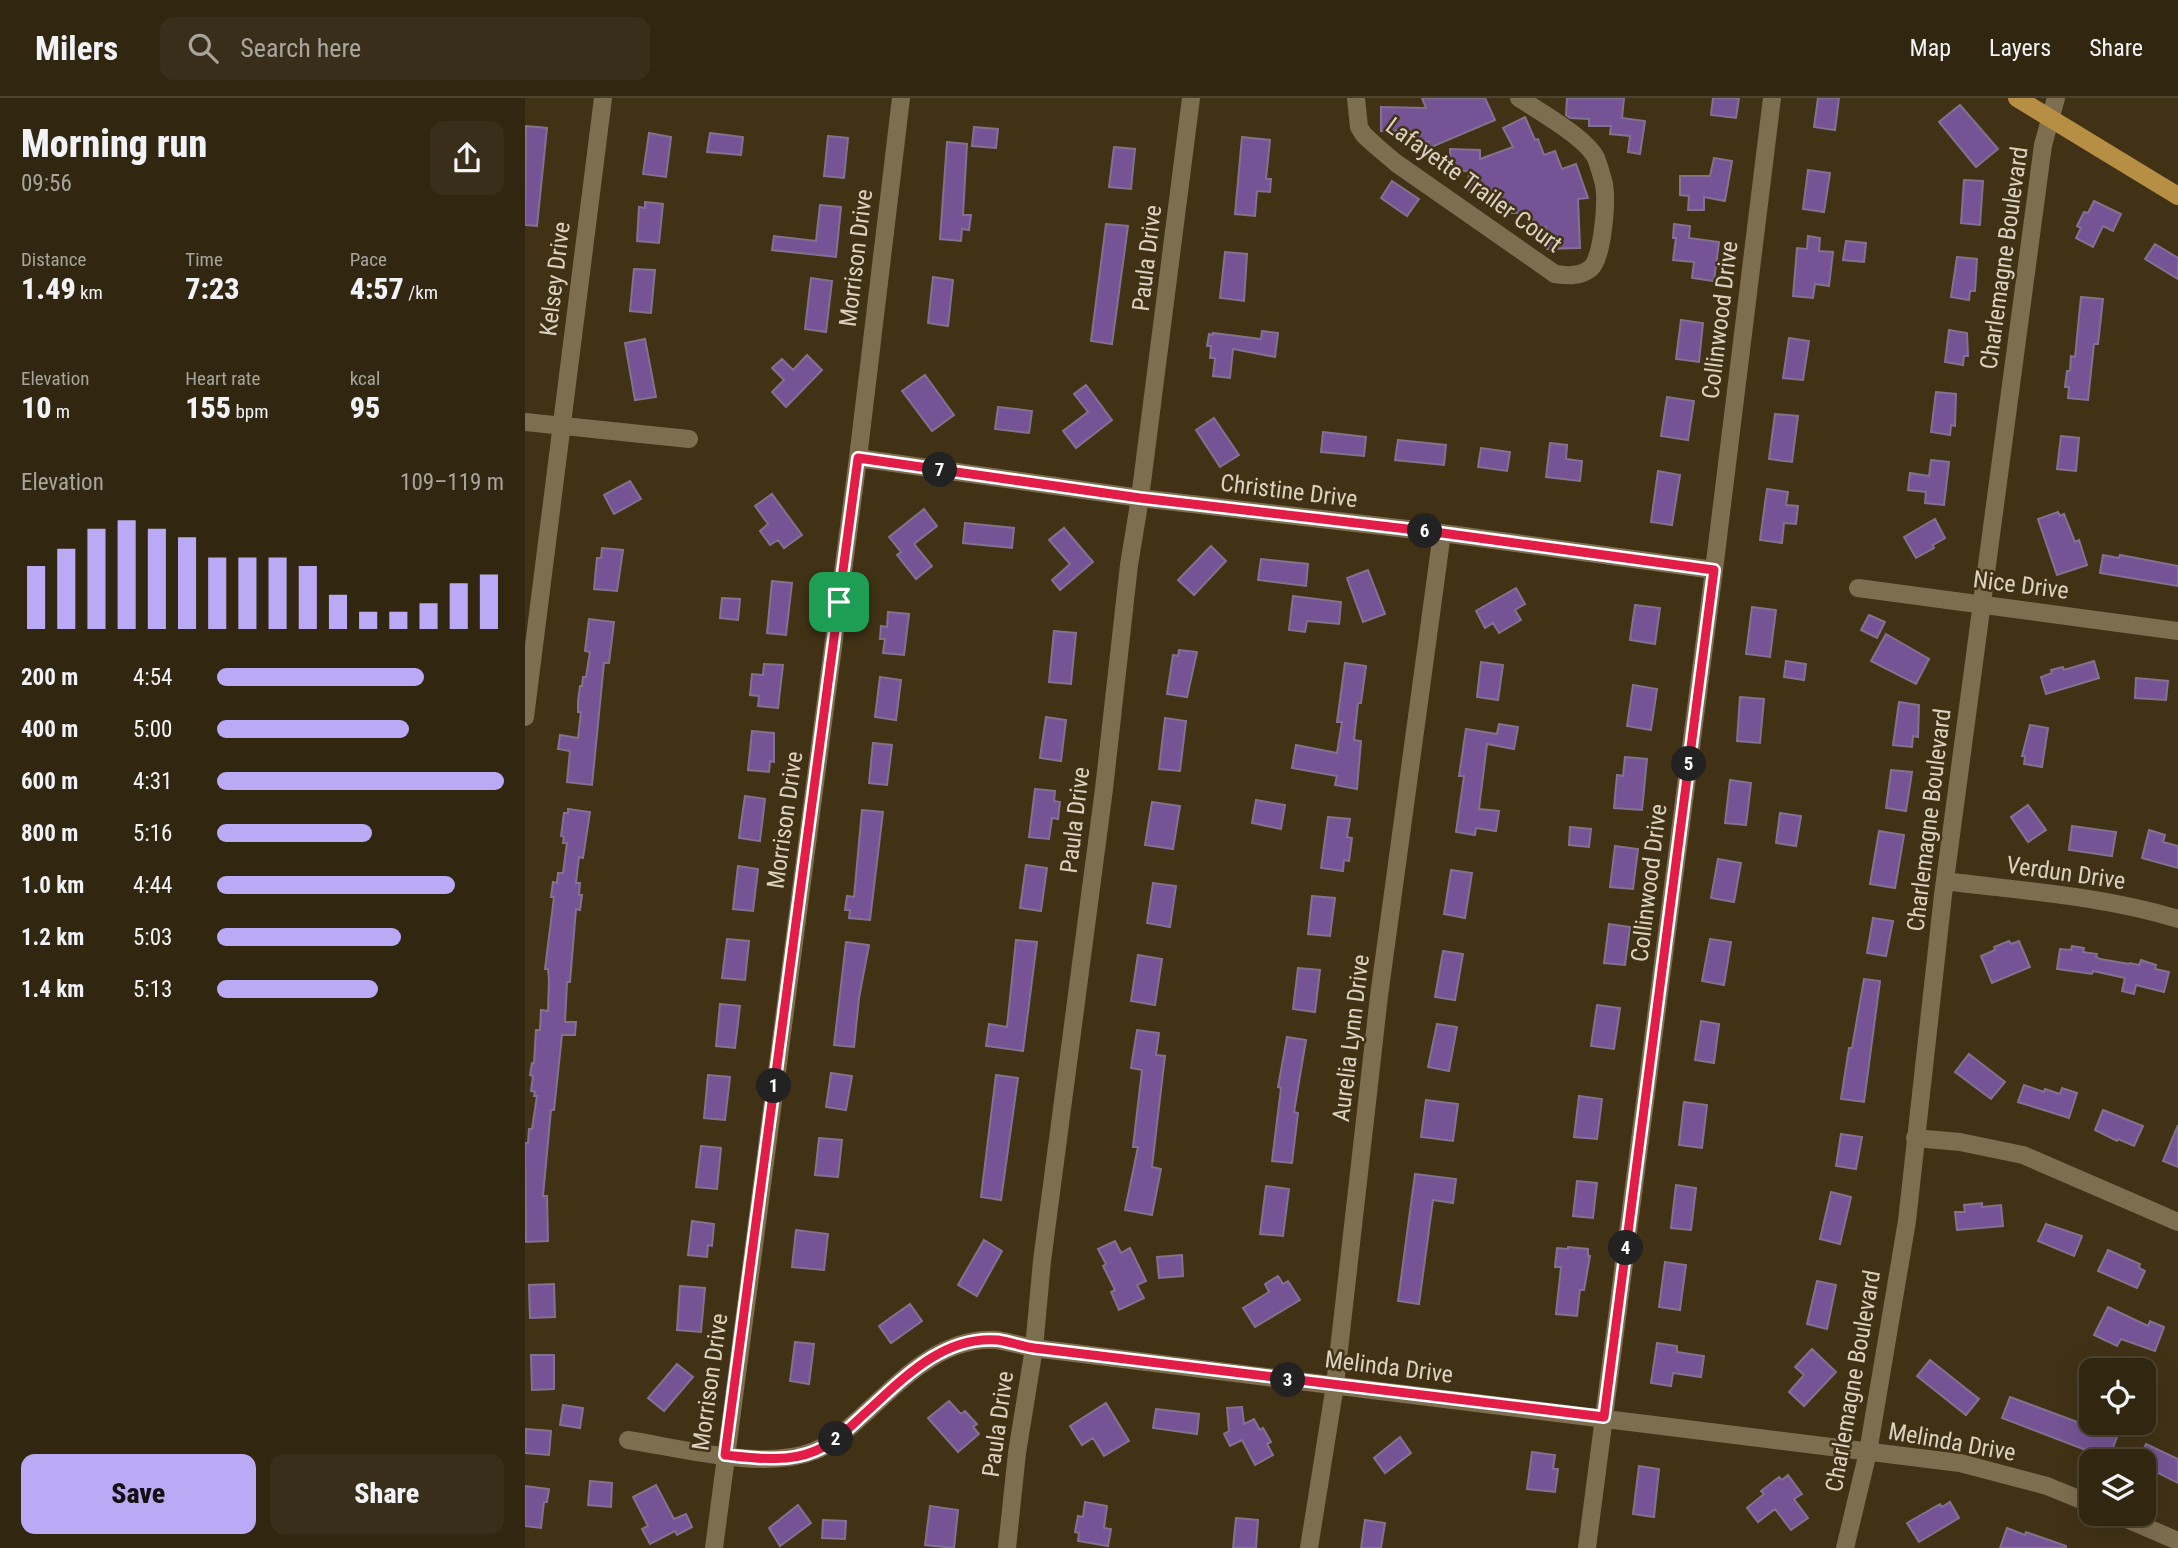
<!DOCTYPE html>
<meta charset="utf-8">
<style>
:root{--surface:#312610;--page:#392e19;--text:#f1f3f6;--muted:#a8a59f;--line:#4c4330;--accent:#baaaf6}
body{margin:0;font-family:"Roboto Condensed",sans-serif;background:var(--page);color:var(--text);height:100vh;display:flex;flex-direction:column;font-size:26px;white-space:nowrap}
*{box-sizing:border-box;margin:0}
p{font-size:23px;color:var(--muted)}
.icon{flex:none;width:38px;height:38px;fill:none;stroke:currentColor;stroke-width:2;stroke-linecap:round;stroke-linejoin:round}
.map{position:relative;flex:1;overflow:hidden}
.details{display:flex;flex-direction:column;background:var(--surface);width:525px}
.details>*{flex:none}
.controls{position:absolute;left:1554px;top:1260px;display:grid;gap:14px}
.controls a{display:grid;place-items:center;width:77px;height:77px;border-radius:14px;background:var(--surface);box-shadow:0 7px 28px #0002,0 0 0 2px var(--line);font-size:35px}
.pin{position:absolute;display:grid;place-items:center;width:60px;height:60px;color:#fff;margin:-30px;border-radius:14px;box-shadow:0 4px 10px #0006}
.km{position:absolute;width:35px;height:35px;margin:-18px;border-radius:50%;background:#222;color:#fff;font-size:19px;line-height:35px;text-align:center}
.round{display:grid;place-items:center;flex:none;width:74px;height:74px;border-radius:14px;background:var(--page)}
.summary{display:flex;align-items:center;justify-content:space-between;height:119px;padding:0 21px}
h1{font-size:38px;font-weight:800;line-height:52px}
.stats{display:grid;grid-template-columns:repeat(3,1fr);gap:10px;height:119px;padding:7px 21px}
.stats div{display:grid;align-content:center}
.stats b{font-size:30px;font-weight:800}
.stats small{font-size:19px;font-weight:400}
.stats p{font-size:19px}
.chart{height:196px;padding:14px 21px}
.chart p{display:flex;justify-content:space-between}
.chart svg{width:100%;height:126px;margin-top:7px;stroke:var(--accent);stroke-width:6}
.action{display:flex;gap:14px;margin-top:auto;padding:14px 21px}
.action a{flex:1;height:80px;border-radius:14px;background:var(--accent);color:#111;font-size:28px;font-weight:800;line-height:80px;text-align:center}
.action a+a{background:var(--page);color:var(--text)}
ul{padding:0 21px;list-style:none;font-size:23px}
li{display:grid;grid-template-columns:112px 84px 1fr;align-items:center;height:52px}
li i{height:18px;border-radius:9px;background:var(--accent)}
header{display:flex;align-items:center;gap:42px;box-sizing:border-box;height:98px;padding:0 35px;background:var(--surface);border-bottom:2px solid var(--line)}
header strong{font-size:33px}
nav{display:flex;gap:38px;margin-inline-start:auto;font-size:24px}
.search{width:490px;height:63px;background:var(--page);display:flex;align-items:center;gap:18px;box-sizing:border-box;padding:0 24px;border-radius:14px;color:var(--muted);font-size:26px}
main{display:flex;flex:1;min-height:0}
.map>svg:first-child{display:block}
</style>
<header>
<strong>Milers</strong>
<div class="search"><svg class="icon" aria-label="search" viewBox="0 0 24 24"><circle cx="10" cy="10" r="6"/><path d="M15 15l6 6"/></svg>Search here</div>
<nav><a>Map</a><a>Layers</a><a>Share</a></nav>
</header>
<main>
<section class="details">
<div class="summary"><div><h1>Morning run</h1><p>09:56</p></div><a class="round"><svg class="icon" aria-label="share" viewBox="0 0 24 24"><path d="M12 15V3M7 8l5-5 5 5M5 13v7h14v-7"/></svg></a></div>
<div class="stats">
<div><p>Distance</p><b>1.49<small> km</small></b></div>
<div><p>Time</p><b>7:23</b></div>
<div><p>Pace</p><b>4:57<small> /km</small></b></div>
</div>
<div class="stats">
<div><p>Elevation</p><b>10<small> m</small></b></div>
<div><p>Heart rate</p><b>155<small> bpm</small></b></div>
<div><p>kcal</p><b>95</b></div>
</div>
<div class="chart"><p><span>Elevation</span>109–119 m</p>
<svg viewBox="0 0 160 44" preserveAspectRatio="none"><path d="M5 44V22M15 44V16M25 44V9M35 44V6M45 44V9M55 44V12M65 44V19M75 44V19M85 44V19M95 44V22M105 44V32M115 44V38M125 44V38M135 44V35M145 44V28M155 44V25"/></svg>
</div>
<ul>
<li><b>200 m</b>4:54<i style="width:72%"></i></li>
<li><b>400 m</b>5:00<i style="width:67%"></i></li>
<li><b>600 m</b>4:31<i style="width:100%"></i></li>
<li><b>800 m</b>5:16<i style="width:54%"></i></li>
<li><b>1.0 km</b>4:44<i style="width:83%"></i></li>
<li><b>1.2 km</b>5:03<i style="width:64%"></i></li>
<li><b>1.4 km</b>5:13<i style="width:56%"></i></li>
</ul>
<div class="action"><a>Save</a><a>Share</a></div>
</section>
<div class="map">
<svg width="1653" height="1450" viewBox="0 0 1653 1450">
<rect width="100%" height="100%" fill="#413216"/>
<path fill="#755394" stroke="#817290" stroke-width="2" d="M897,0H960L970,22L904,50V44H886V33H856V9L901,10Z
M1042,0H1099L1097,20L1120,23L1115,56L1103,54L1105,38L1085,36L1086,28H1064V21L1045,20L1041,17Z
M1188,0H1214L1211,20L1186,17Z
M1293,0H1314L1310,32L1289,29Z
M1435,7L1473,51L1451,69L1414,24Z
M1000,19L1010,42L1013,41L1019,57L1030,53L1037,71L1051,66L1063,100L1053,101L1055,150L1022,151L1021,129H1003V115H983L982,103H965V93L943,92L944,73H926L925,51L955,52V61L988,49L978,30Z
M1,28L22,30L12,128L0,127Z
M449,29L473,31L471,50L447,48Z
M124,35L146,39L141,79L118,76Z
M185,35L218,39L216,57L182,54Z
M303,38L323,40L319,80L299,78Z
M717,39L745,42L741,81H746L745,94L732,93L730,118L710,116Z
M422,44L442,46L438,117H446L444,132L437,131L436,143L415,141Z
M589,49L610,51L606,91L584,89Z
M1189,60L1207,63L1200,103L1179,99V112H1163L1164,98L1155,97V78H1185Z
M1283,72L1305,75L1299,114L1278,111Z
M1439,82L1458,83L1455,127L1436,125Z
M867,83L894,101L882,118L856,100Z
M1569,103L1596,116L1588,133L1578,128L1568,149L1551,140L1556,130L1552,128L1559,114L1563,115Z
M120,104L138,106L134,145L112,143L114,109L120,110Z
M295,107L316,109L311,159L247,152L249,138L291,143Z
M581,126L603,128L587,246L566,243Z
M1149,126L1165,128L1164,140L1194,144L1189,183L1167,180L1169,164L1148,162L1151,140H1148Z
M1283,138L1295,140L1294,153L1308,154L1304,188L1290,186L1288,200L1268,198L1272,150L1282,151Z
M1321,143L1341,145L1339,164L1318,162Z
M1630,146L1653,160V181L1620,161Z
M700,154L722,156L719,203L695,200Z
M1432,159L1452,161L1450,193H1445L1444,202L1426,199Z
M109,171L130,172L126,215L105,213Z
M408,179L428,182L423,228L403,225Z
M286,180L307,183L301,234L280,231Z
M1556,199L1578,201L1573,246H1569L1563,302L1543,300L1544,289H1540L1542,273H1545L1546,258L1550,259Z
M1156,222L1178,225L1174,264L1151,261Z
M1424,232L1442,235L1443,258H1439L1438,267L1420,264Z
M737,233L753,235L750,259L708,251L705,280L688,278L690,260H685L686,248H682L684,236L688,237V235L736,241Z
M1264,240L1284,243L1278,282L1258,280Z
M120,241L131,299L110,302L100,245Z
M282,257L297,272L261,309L247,294L259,282L247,270L257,261L268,272Z
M400,277L429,317L407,333L377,293Z
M561,287L587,322L551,350L538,333L563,314L549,296Z
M1411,294L1431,296L1430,328L1426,327L1425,337L1406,334Z
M1142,299L1169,303L1163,342L1136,338Z
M473,309L507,313L504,335L470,331Z
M1250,316L1273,318L1267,364L1244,361Z
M689,320L714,357L695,369L671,332Z
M798,334L841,339L839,358L796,354Z
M1536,338L1554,340L1551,373L1532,371Z
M873,342L921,347L919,367L870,362Z
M1025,345L1042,347L1041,361L1057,363L1055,383L1021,379Z
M956,350L985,354L982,373L953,369Z
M1406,362L1424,364L1419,407L1400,405L1401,394L1383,392L1385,375L1404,378Z
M1133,373L1155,377L1147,427L1126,424Z
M105,383L116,401L89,416L79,397Z
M1242,391L1263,394L1261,407L1273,408L1271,426L1259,425L1257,445L1235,442Z
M247,396L277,437L259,450L253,442L245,447L235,433L243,426L230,408Z
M399,411L412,428L389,446L407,468L391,481L372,457L376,454L364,439Z
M1533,414L1535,418L1539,416L1550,444L1554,442L1562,467L1532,477L1513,421Z
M1410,421L1420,440L1408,447L1409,450L1391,460L1379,439Z
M440,425L489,430L487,450L438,445Z
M539,430L568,464L535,492L527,482L545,466L524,442Z
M686,448L701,463L669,497L653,482Z
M77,450L98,452L92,493L69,491L72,460H76Z
M1578,457L1594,460L1595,457L1653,468V488L1575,475Z
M736,461L783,466L781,488L733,482Z
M843,472L860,516L838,524L822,480Z
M247,483L267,485L261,537L242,535Z
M991,490L1000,506L990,512L996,522L974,535L968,525L960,530L951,513Z
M768,498L816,504L814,526L782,523L780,534L764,532Z
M197,500L215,501L213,522L195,520Z
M1110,507L1135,510L1130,546L1105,542Z
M1227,509L1251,512L1245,559L1221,556Z
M363,514L384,516L379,557L358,555L360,541H355L356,528L362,529Z
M1344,517L1360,524L1352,540L1336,532Z
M64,521L89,524L84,565H79L67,687L42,684L45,653L33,651L35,637L53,640L56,614H53V603L55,588H57L58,579H61L65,554L60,553Z
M529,533L551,535L546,586L524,584Z
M1361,536L1404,561L1391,586L1346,563Z
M654,552L672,554L662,599L642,596L648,557L653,558Z
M1261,563L1281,566L1279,582L1259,579Z
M1569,563L1574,580L1521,596L1516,579L1527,575L1526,572L1538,569L1539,572Z
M956,564L978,567L973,602L952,599Z
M820,565L841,568L836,605H833L829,642L836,643L832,691L810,687L812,678L767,670L771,647L812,655L817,624H812Z
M239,566L258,567L253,610L233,608L234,598L225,597L227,576L238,577Z
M355,579L376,582L371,622L350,619Z
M1611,580L1643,583L1641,602L1610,600Z
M1108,587L1132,591L1126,632L1102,628Z
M1215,599L1239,601L1235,645L1212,643Z
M1374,604L1394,607L1393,639L1388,638L1387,649L1368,647Z
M521,619L541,622L536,663L515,660Z
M640,620L661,623L655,673L634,671Z
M974,626L993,629L989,651L962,646L954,711L974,713L971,733L951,730L950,737L931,734L939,678H934L941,631L972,636Z
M1505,627L1523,630L1517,669L1499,666L1500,658H1497Z
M227,633L249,635V664L245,663L244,674L223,672Z
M348,645L367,647L362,687L344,685Z
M1100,659L1122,661L1117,712L1089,710L1092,677L1098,678Z
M1366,672L1387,674L1381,713L1361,710Z
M1205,682L1226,685L1221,727L1200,725Z
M510,691L530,693L529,703L535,704L533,721L527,720L524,741L504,739Z
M220,698L240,701L235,743L214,740Z
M731,702L760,707L756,731L727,725Z
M627,704L655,708L648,751L620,747Z
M1503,707L1521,732L1503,744L1486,719Z
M43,711L65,714L58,760L54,759L51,785H55L54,797H57L55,812L51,811L45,884H42L40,924H51L50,937H37L29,1012H26L18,1098H22L23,1143L1,1144L0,1045H3L4,1031H7L12,998H9L10,994L6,993L8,978L5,977L7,965H9L11,932H15L16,912L23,913L24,882L23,871H20L29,799H26L28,784L32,785L33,775H38L42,745H38L39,739L36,738L39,715H43Z
M337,712L358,714L345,822L324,820L325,812H320L322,798L329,799Z
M1255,715L1276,718L1271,748L1251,745Z
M803,719L825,721L822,739L827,740L824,763L819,762L818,773L796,770Z
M1547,728L1591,734L1587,758L1544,752Z
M1045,729L1066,731L1064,749L1044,747Z
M1624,732L1640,737L1638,744L1653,748V770L1617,760Z
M1354,733L1379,737L1370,790L1345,786Z
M1090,748L1113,751L1108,791L1085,789Z
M1193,761L1216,765L1209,804L1186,800Z
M501,767L522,770L516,813L495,810Z
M213,768L233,771L228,813L208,811Z
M926,772L947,775L940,820L919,816Z
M628,785L651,788L645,829L622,825Z
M787,798L810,800L805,838L783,836Z
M1348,820L1368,823L1361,858L1342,855Z
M1084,826L1105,829L1100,867L1079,865Z
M202,841L224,843L220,882L197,880Z
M1185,841L1206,844L1199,887L1177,883Z
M491,842L512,844L498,953L461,948L464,926L482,929Z
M1484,843L1486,846L1494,843L1505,869L1467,885L1456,858L1470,852L1469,849Z
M321,844L344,847L334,900L329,949L309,947Z
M1547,848L1559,850L1558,854L1572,856L1571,859L1575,861L1604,866L1605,865L1614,867L1616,862L1631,867L1630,871L1644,874L1639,894L1611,887L1609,896L1597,893L1600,880L1568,873L1567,876L1532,871L1535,851L1546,852Z
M918,853L938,856L930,902L910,899Z
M613,857L637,861L630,907L606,903Z
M773,870L795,872L790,914L768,911Z
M1339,881L1355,883L1339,1004L1316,1001L1324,950H1327Z
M195,906L215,908L210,950L191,948Z
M1072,907L1095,910L1089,951L1066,948Z
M1176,923L1194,926L1189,965L1170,962Z
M912,926L932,929L924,973L903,969Z
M612,932L634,935L631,957L640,958L627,1069L636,1071L627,1117L600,1112L613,1049H608L617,972L606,970Z
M762,939L781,942L769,1014L773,1015L767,1065L747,1063L756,990L753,989Z
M1444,956L1480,984L1466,1001L1430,974Z
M306,975L327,978L321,1012L301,1009Z
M183,977L205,979L200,1022L179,1020Z
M471,977L493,980L476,1102L456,1099Z
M1499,987L1519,994L1520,991L1535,996L1537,990L1552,995L1544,1020L1493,1004Z
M1054,998L1077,1001L1072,1041L1049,1039Z
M901,1002L933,1006L928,1043L896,1039Z
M1159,1004L1182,1007L1177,1050L1154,1047Z
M1578,1012L1618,1028L1609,1048L1593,1041L1592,1043L1570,1032Z
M1653,1027V1069L1638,1063Z
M1316,1036L1337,1039L1331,1071L1311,1068Z
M294,1040L317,1042L313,1079L290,1077Z
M176,1048L196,1050L192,1091L171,1089Z
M890,1076L931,1081L928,1105L908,1102L894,1206L873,1203Z
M1052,1083L1072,1085L1068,1120L1048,1118Z
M1151,1087L1171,1090L1166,1132L1146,1130Z
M741,1088L764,1091L758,1138L735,1136Z
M1306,1094L1326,1099L1315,1146L1295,1141Z
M1457,1105V1109L1476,1107L1478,1128L1432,1132L1430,1114H1440L1439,1107Z
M167,1123L189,1126L187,1148L183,1147L182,1159L163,1157Z
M1521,1126L1557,1138L1549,1158L1513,1143Z
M271,1132L303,1136L299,1172L267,1169Z
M459,1142L477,1153L452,1198L433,1187Z
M590,1143L596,1155L605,1150L621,1183L612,1187L619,1200L594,1212L586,1194L590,1192L578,1168L581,1166L573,1151Z
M1043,1149L1063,1151V1158H1065L1059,1192H1055L1052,1218L1031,1216L1036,1169H1030L1032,1150L1043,1151Z
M1583,1152L1615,1166L1614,1170L1620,1173L1612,1190L1573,1173Z
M657,1157L658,1178L634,1180L632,1159Z
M1140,1164L1161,1167L1155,1212L1134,1209Z
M753,1178L758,1186L763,1183L775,1202L730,1229L718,1210L744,1194L740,1186Z
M1292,1183L1311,1187L1302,1231L1282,1226Z
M29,1186L30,1219L5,1220L4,1187Z
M155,1188L180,1190L176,1234L152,1232Z
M385,1206L397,1223L366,1245L354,1228Z
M1583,1209L1623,1228L1625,1223L1639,1229L1630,1253L1596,1241L1592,1248L1569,1237Z
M270,1244L289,1246L284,1286L265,1283Z
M1132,1245L1152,1248V1254L1179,1258L1176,1279L1148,1275L1146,1288L1126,1285Z
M1287,1251L1311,1274L1279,1308L1264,1294L1279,1277L1270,1269Z
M6,1257H29V1291L7,1292Z
M1405,1262L1454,1301L1441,1317L1392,1278Z
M152,1266L168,1279L139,1313L123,1300Z
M1485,1299L1555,1325H1597L1584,1361L1477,1320Z
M424,1303L436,1316L440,1313L452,1326L448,1329L454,1336L433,1354L403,1320Z
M581,1305L604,1343L579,1358L568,1340L557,1347L545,1328Z
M38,1307L58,1310L55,1330L35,1327Z
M717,1309L719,1326L729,1321L735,1332L738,1330L746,1344L742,1346L748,1357L730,1367L717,1342L705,1348L699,1336L704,1333L702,1310Z
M631,1311L674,1316L672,1336L628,1330Z
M1,1331L26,1333L24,1357L0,1355Z
M875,1339L886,1355L860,1375L849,1360Z
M1621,1346L1653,1361V1385L1619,1368V1363H1613Z
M1007,1354L1030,1357L1028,1371H1033L1030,1394L1002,1391Z
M1114,1368L1134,1371L1129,1419L1108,1416Z
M1263,1377L1277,1396L1269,1401L1283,1420L1266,1432L1250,1411L1233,1424L1222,1410L1239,1396L1236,1393L1254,1379L1257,1382Z
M65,1383L87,1385L86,1409L63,1407Z
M131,1387L149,1421L161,1416L167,1429L152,1437L150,1433L125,1446L117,1431L123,1428L108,1399Z
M0,1388L24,1391L22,1404H19L16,1430L0,1428Z
M560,1404L582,1408L579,1430L586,1431L583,1448L553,1443L554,1435L550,1434L553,1418L558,1419Z
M1425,1404L1434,1420L1394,1444L1382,1425L1415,1406L1417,1409Z
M273,1407L286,1425L255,1448L244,1430Z
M405,1408L433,1412L429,1450L400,1447Z
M711,1420L733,1422L731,1450H708Z
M298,1422L321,1423L320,1441L297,1440Z
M840,1422L860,1425L856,1450H836Z
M1482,1430L1500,1437L1501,1434L1541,1448V1450H1475Z"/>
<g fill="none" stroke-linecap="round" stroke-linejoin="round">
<path stroke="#7e6e50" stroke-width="18" d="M831,0L834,29L839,37L851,48L871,65L1030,176C1042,178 1056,179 1066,170C1078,159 1082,102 1079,86C1077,78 1074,68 1071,60C1060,39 1015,14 994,0
M0,324L164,341
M333,360L615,400L917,435L1189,472
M1333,490L1653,533
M0,619L78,0
M1420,783C1498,793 1578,798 1653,821
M1390,1040L1435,1044L1498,1057L1653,1124
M103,1342C155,1350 240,1373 289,1353C308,1346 321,1332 336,1319C375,1284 415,1238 472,1242C485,1244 497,1248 509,1250L1435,1365L1522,1388L1566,1406
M1590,1416L1653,1443
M189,1450L333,360L376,0
M482,1450L492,1355L509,1250L517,1163L579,691L604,467L615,400L666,0
M784,1450L810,1287L854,898L917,435
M1062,1450L1189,472L1247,0
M1320,1450L1343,1354L1382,1123L1418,797L1518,47L1531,0"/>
<path stroke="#b68f45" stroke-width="18" d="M1492,0L1653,98"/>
</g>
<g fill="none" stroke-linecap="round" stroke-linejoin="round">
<g stroke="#fff" stroke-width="14">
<path id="route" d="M333,360L615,400L917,435L1189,472L1079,1319L509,1250C497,1248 485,1244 473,1242C416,1237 375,1284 337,1318C322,1332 309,1345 290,1353C262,1365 230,1360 200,1357Z"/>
</g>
<use href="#route" stroke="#e11d48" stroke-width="9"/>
</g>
<g text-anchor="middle" stroke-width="5" stroke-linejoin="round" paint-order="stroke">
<g font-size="24" fill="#dbd2c2" stroke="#413216">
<text transform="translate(949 87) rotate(36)" y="8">Lafayette Trailer Court</text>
<text transform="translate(331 160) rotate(-83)" y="8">Morrison Drive</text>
<text transform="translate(622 160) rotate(-83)" y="8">Paula Drive</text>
<text transform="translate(1479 160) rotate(-82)" y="8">Charlemagne Boulevard</text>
<text transform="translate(30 181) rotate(-83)" y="8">Kelsey Drive</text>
<text transform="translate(1195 222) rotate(-83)" y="8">Collinwood Drive</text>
<text transform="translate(764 393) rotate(7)" y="8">Christine Drive</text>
<text transform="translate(1496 487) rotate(7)" y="8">Nice Drive</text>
<text transform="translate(260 722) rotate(-82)" y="8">Morrison Drive</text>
<text transform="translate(550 722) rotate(-83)" y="8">Paula Drive</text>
<text transform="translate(1404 722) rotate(-83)" y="8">Charlemagne Boulevard</text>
<text transform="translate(1541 775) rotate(8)" y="8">Verdun Drive</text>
<text transform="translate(1124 785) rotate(-83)" y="8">Collinwood Drive</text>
<text transform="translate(826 940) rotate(-83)" y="8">Aurelia Lynn Drive</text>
<text transform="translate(864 1269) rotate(7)" y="8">Melinda Drive</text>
<text transform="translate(1328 1283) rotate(-80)" y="8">Charlemagne Boulevard</text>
<text transform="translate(185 1284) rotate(-82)" y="8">Morrison Drive</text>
<text transform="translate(473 1326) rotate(-82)" y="8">Paula Drive</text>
<text transform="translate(1427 1344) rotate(10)" y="8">Melinda Drive</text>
</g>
</g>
</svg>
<div class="controls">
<a><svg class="icon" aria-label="locate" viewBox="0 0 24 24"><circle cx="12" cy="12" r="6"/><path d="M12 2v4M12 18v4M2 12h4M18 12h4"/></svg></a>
<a><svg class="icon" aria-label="layers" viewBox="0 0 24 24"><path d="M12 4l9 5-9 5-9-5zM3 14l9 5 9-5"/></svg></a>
</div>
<div class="pin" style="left:314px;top:504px;background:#1e9e55"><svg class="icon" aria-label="arrive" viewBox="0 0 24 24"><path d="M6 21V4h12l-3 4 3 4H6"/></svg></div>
<b class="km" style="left:249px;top:988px">1</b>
<b class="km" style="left:311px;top:1341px">2</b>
<b class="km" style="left:763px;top:1282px">3</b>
<b class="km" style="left:1101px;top:1150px">4</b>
<b class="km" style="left:1164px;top:666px">5</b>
<b class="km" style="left:900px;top:433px">6</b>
<b class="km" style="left:415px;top:372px">7</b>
</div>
</main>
